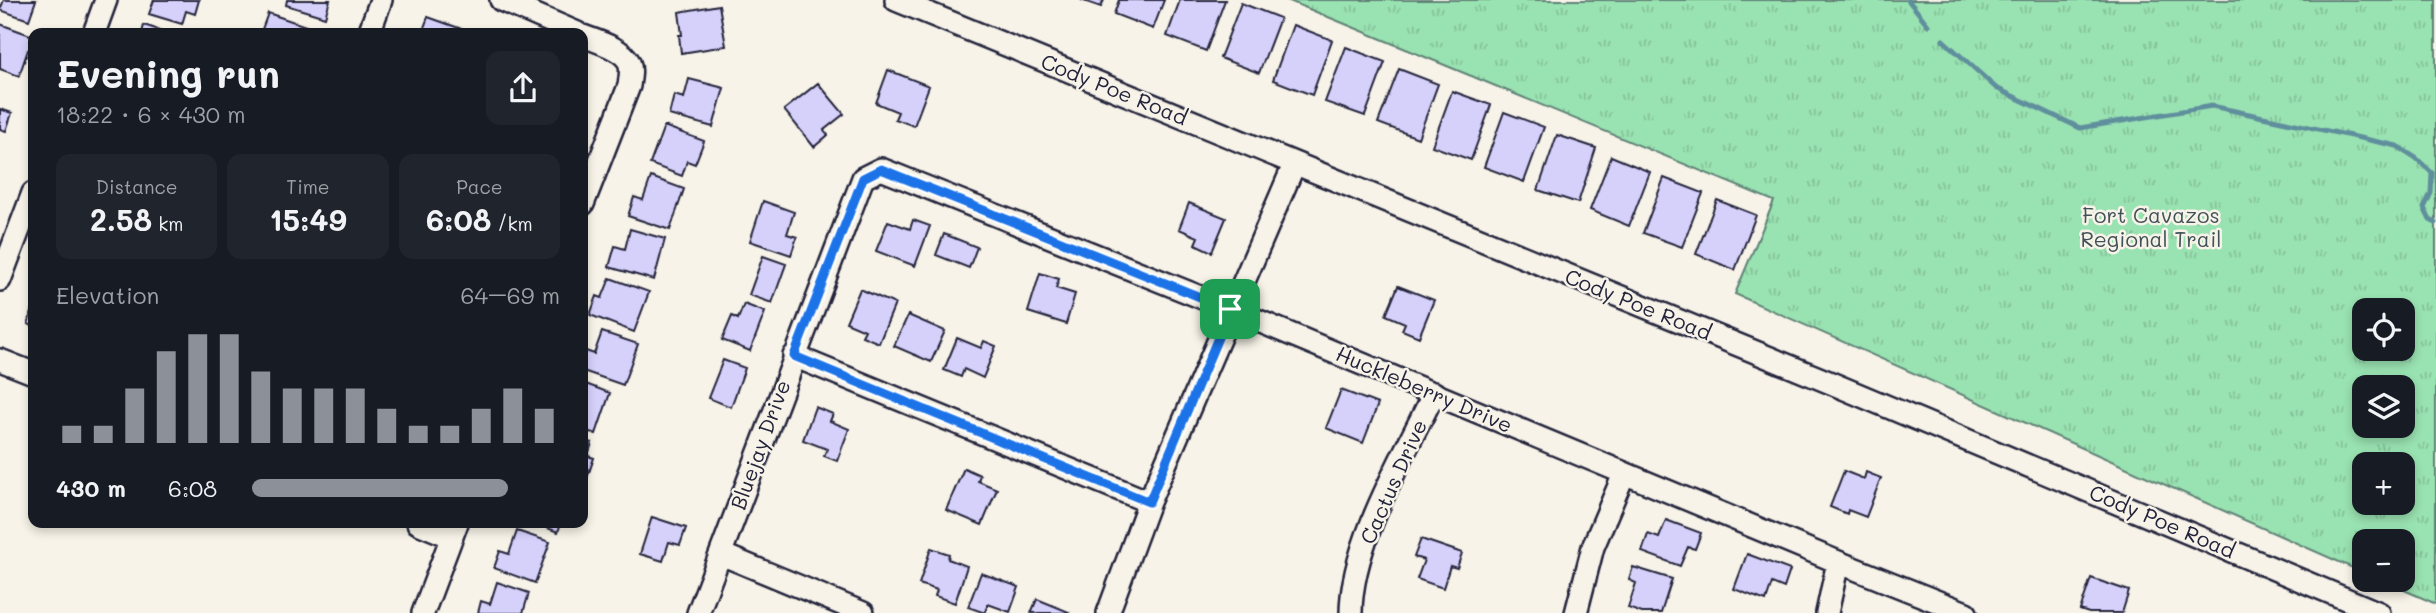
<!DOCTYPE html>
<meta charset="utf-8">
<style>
:root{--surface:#171b24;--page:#20242c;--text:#f1f3f6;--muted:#9ea1a6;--accent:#8c9099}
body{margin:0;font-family:Mali,sans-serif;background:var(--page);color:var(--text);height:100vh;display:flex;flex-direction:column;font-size:26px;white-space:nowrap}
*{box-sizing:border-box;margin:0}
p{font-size:23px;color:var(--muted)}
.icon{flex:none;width:38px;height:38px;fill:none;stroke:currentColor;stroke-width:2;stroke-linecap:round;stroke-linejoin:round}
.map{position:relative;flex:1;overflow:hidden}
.details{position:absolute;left:28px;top:28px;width:560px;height:500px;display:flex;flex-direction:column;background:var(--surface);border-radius:14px;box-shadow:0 4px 10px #0003}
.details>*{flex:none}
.tools{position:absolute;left:2352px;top:298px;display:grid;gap:14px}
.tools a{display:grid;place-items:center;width:63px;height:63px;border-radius:14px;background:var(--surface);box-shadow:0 4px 10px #0003;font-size:35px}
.pin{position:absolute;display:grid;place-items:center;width:60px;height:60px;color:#fff;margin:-30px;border-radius:14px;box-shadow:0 4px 10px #0006}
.round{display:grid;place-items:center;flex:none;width:74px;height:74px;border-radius:14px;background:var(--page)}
.head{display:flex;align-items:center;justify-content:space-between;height:119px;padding:0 28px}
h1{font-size:38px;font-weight:700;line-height:52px}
.figures{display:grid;grid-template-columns:repeat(3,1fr);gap:10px;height:119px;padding:7px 28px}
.figures div{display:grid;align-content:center;border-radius:14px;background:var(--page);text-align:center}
.figures b{font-size:30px;font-weight:700}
.figures small{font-size:19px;font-weight:400}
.figures p{font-size:19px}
.chart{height:196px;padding:14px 28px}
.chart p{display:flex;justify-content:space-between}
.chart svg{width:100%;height:126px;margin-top:7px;stroke:var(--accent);stroke-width:6}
ul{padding:0 28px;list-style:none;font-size:23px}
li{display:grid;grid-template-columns:112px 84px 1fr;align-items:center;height:52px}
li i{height:18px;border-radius:9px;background:var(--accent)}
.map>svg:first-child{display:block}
</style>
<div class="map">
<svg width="2436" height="613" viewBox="0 0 2436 613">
<defs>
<pattern id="grass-tufts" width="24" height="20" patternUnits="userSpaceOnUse" patternTransform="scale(1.75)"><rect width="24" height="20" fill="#99e2b1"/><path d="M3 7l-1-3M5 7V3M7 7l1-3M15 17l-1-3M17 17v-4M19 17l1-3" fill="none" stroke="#84c299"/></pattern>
</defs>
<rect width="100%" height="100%" fill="#f7f3e8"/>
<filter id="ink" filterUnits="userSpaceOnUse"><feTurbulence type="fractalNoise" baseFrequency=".0143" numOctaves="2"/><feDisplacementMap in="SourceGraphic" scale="14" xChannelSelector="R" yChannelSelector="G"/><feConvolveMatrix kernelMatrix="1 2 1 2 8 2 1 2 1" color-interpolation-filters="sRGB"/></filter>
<g filter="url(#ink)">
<path fill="url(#grass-tufts)" stroke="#5e8276" stroke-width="2" fill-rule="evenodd" d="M1287,0H2436V604L2379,579H2403V541H2364V573L1735,294L1774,201ZM2364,310H2403V348H2364ZM2364,387H2403V425H2364ZM2364,464H2403V502H2364Z"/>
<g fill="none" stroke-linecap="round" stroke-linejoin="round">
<path stroke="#5f8f9d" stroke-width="5" d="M1908,0L1928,25
M1943,40L1996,88L2080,128L2212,106L2397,146L2416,158L2432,173L2431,193L2424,208L2430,220L2436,223"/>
</g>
<path fill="#d6d1fa" stroke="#22223b" stroke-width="2" d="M4,0H36L29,20L0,10Z
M154,0H199L195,14L186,11L182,24L149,14Z
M287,0H330L325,17L286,5Z
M1081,0H1104L1101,7Z
M1119,0H1164L1153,29L1114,14Z
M1180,0H1225L1206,51L1167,36Z
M1241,3L1280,18L1259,73L1220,58Z
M719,5L726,46L681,53L679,35H682L679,12Z
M268,13L312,28L310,33L261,32Z
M428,17L473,33H422Z
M0,24L33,36V51L28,50L19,76L0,69Z
M144,25L168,33H142Z
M1293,25L1332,40L1312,95L1273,80Z
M1346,47L1385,62L1365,116L1325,102Z
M1399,69L1438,84L1418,138L1378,123Z
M888,70L929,86L914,126L895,119L898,112L876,103Z
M689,79L724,88L713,127L669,115L674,95L684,98Z
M818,83L844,114L824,130L828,135L814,147L784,110Z
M1452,91L1491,105L1471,160L1432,146Z
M0,109L12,113L6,131L0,129Z
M1504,112L1544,127L1524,182L1484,167Z
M664,126L704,141L695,164L687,161L682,176L650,164Z
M1557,135L1596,148L1578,203L1538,190Z
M1611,156L1650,172L1629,226L1590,210Z
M651,177L684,189L670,230L628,216L634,197L643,200Z
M1664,178L1703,193L1682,247L1643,233Z
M1717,200L1756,215L1735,270L1696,254Z
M763,201L794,212L787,234L797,237L791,255L750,241Z
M1189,203L1226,218L1212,252L1195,244L1198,237L1179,229Z
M913,220L930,226L915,266L876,251L888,221L910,229Z
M630,229L665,239L654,280L609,267L615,246L625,249Z
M944,234L977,247L969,268L936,255Z
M763,256L786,264L772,303L749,295Z
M1040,273L1059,279L1056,288L1075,294L1066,324L1028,312Z
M610,278L649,292L634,332L590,315L597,296L602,298Z
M1398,286L1434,300L1419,337L1402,330L1405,323L1386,315Z
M860,289L895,304L879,343L862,336L865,330L846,322Z
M744,304L765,312L750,351L722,340L732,316L738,319Z
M33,308V326L28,324Z
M908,315L945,331L931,362L894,346Z
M602,332L638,344L623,385L583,371V350L594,354Z
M957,338L981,348L984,341L996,346L983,378L964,369L961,377L944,370Z
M723,360L745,368L731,407L708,398Z
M583,383L610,393L596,434L583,430Z
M1341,390L1378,404L1363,443L1326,428Z
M815,407L833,414L830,421L849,429L837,461L824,456L827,449L803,440Z
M583,440L592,443L588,456L594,458L585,484L583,483Z
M964,468L980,475L978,481L997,489L982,525L946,510Z
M1844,471L1864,479L1866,472L1881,478L1866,517L1848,510L1847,514L1830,507Z
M652,517L686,528L680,545L669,542L663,561L640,554Z
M1666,520L1701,533L1695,549L1688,547L1680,566L1642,552L1648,534L1659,538Z
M534,523H561L558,532Z
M517,531L550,542L535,583L494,568L500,551L509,554Z
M1421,539L1462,553L1457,568L1450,566L1443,588L1417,579L1424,560L1414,557Z
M931,548L949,554L948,559L967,566L955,603L935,596L937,590L919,584Z
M1747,554L1790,570L1784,588L1772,583L1766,601L1734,589Z
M1633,567L1672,579L1661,613H1642L1628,608L1636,583L1629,580Z
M981,573L1019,587L1010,612L988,604L985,613L968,607Z
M2091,578L2129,591L2122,613H2089L2080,610Z
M497,582L529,593L523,613H478L481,601L490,604Z
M1037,599L1069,612L1068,613H1031Z"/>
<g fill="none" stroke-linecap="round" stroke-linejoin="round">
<g stroke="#22223b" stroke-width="26">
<path id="street" d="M501,0L577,33
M896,0L1831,383L2379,613
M94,33L106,0
M369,33L381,0
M583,36C596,41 622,48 629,62C632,69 630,78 629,86L583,204
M0,280L33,193
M794,356L1149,502
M0,360L33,373
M418,523L452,537
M721,554L863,613
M423,613L457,523
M698,613L863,178L881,169L1230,309L1838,562L1966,613
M1108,613L1149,502L1294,165
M1351,613C1351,543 1404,456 1434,393
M1576,613L1593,547L1624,474
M1827,613L1838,562"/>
</g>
<use href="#street" stroke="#f7f3e8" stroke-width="21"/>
</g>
</g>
<g fill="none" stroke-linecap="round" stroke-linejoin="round" filter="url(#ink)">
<g stroke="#fff" stroke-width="14">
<path id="route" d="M881,169L1230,309L1149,502L794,356L863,178Z"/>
</g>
<use href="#route" stroke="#1a73e8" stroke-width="9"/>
</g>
<g text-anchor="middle" stroke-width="5" stroke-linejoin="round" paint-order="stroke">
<g font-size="21" fill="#22223b" stroke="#f7f3e8">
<text transform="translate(1114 90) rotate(22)" y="7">Cody Poe Road</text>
<text transform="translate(1638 305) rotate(22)" y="7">Cody Poe Road</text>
<text transform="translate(1424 390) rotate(23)" y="7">Huckleberry Drive</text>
<text transform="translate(761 445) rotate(-70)" y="7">Bluejay Drive</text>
<text transform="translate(1394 482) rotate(-66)" y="7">Cactus Drive</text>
<text transform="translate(2162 522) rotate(23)" y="7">Cody Poe Road</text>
</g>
<g font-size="21" fill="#405258" stroke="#f7f3e8">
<text x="2151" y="223">Fort Cavazos<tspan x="2151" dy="24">Regional Trail</tspan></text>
</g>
</g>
</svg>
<div class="tools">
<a><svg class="icon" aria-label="locate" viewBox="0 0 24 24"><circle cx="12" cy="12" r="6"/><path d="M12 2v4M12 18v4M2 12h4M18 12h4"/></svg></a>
<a><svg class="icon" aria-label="layers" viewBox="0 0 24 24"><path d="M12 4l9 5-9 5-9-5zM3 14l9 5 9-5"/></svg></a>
<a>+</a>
<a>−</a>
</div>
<div class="pin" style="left:1230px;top:309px;background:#1e9e55"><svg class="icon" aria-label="arrive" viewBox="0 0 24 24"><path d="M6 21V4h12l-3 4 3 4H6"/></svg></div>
<section class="details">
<div class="head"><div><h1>Evening run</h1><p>18:22 · 6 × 430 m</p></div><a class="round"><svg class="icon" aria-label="share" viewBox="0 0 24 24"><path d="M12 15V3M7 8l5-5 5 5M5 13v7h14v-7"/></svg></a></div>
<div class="figures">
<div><p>Distance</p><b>2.58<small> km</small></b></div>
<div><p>Time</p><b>15:49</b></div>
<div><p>Pace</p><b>6:08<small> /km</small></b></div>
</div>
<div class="chart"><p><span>Elevation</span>64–69 m</p>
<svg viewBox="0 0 160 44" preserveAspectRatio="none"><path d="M5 44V38M15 44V38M25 44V25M35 44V12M45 44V6M55 44V6M65 44V19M75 44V25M85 44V25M95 44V25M105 44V32M115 44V38M125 44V38M135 44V32M145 44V25M155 44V32"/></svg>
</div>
<ul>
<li><b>430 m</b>6:08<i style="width:83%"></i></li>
</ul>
</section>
</div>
